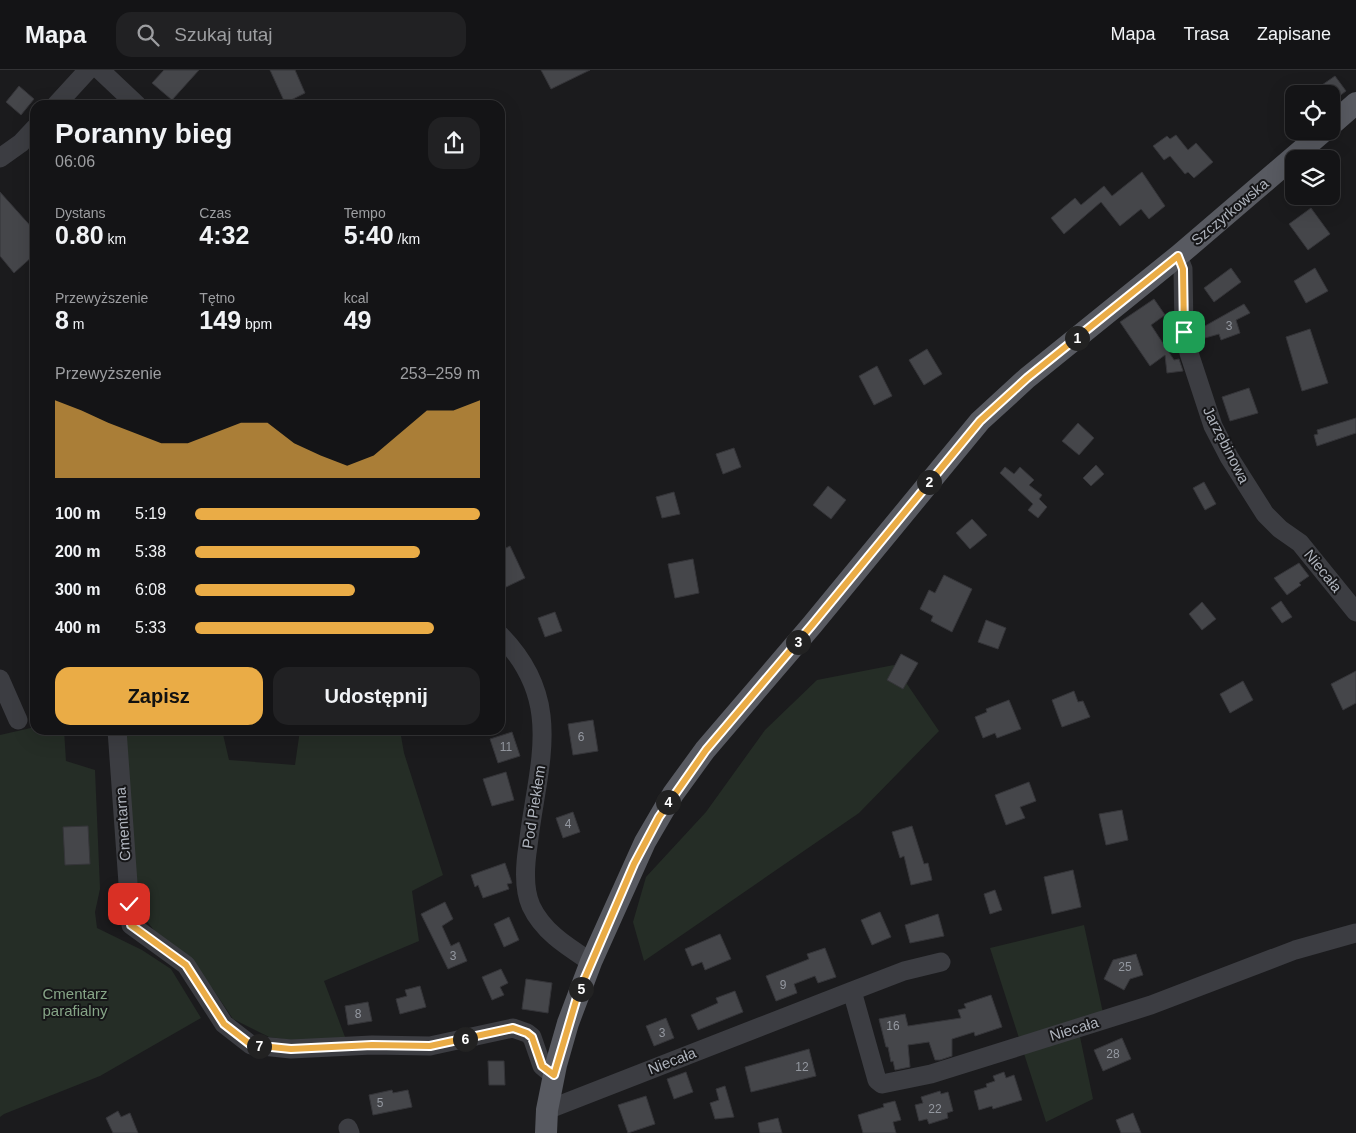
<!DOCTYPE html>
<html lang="pl">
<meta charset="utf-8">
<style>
:root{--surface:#141416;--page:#212123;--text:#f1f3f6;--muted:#9d9ea1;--line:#333335;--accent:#eaac46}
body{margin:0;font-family:Helvetica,sans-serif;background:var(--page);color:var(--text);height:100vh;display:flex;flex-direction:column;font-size:19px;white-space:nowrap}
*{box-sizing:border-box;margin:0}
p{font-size:16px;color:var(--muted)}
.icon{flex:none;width:28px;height:28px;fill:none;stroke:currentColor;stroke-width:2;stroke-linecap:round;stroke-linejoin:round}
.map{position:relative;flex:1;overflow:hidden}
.side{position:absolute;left:30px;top:30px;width:475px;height:635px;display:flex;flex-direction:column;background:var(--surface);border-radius:15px;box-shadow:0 5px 20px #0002,0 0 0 1px var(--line)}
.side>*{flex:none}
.fabs{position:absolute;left:1285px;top:15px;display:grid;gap:10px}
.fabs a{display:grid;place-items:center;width:55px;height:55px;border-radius:10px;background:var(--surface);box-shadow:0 5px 20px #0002,0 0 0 1px var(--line);font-size:25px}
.pin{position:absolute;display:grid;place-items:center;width:42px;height:42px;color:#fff;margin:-21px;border-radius:10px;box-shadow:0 2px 8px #0006}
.km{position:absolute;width:25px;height:25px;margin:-12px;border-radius:50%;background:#222;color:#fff;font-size:14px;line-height:25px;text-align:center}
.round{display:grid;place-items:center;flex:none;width:52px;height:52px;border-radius:15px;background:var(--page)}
.overview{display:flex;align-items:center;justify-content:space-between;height:85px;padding:0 25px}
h1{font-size:28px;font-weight:800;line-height:38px}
.figures{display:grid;grid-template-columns:repeat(3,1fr);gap:8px;height:85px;padding:5px 25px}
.figures div{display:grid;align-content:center}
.figures b{font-size:25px;font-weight:800}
.figures small{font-size:14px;font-weight:400}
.figures p{font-size:14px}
.chart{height:140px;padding:10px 25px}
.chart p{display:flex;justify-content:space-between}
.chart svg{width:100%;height:90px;margin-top:5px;fill:var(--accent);opacity:.7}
.primary-button{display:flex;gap:10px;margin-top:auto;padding:10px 25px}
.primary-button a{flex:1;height:58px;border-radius:15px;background:var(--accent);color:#111;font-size:20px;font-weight:800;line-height:58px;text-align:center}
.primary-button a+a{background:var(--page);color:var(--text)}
ul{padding:0 25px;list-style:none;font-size:16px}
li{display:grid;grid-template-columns:80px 60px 1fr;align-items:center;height:38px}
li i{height:12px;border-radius:6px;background:var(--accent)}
header{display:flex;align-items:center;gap:30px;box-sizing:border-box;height:70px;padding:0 25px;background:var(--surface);border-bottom:1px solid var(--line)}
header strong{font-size:24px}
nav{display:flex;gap:28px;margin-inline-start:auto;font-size:18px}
.search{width:350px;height:45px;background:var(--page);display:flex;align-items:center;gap:12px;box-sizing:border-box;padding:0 18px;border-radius:15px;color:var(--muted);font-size:19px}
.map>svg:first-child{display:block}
</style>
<header>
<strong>Mapa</strong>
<div class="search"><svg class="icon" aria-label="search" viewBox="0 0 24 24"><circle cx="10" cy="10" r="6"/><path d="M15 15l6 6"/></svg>Szukaj tutaj</div>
<nav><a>Mapa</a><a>Trasa</a><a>Zapisane</a></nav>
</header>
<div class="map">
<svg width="1356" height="1063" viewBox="0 0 1356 1063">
<rect width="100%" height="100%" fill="#1b1b1d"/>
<path fill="#252d26" d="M894,595L939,661L859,743L644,891L633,852L646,807L706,742L765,660L817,610Z
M35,657V660H64L66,691L95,700L100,819L95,842L97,858L142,880L171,899L201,948L100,1006L4,1044L0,1047V665Z
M126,660H222L229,690L295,695L300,660H400L404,683L443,805L412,821L419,871L324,911L345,967L306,972L269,967L233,949L212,918L166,876L136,837Z
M1084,855L1103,943L1079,962L1093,1029L1046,1052L990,878Z"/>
<path fill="#45464a" stroke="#353539" d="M164,0H199L172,30L152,13Z
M270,0H295L305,23L285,33Z
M541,0H590L551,19Z
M1335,6L1346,21L1334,30L1322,15Z
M19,16L34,29L21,45L6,32Z
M1176,65L1188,80L1196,73L1213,92L1194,108L1188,102L1185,104L1170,86L1164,90L1153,76L1167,66L1170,69Z
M1142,102L1165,136L1149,149L1141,139L1120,156L1101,132L1064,164L1051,148L1075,128L1081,135L1104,116L1112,126Z
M0,122L35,161V184L14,203L0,186Z
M1311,138L1330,164L1308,180L1289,154Z
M1231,198L1241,212L1214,232L1204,218Z
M1315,198L1328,221L1306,233L1294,211Z
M1154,229L1165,245L1151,255L1174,290L1179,289L1183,301L1167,303L1165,285L1150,296L1120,252Z
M1244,234L1250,243L1236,250L1240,263L1221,270L1219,264L1198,270L1196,261Z
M1310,259L1328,313L1302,321L1286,267Z
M927,279L942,304L924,315L909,290Z
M877,296L892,326L874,335L859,306Z
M1249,318L1258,343L1230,351L1222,327Z
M1356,348V363L1317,376L1314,365L1318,364L1317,360Z
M1078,353L1094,368L1079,385L1062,371Z
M734,378L741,397L723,404L716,384Z
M1096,395L1104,404L1091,416L1083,408Z
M1005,397L1014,404L1020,397L1034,410L1029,415L1042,425L1039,429L1047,437L1038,448L1028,440L1033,434L1000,403Z
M1204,412L1216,434L1205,440L1193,418Z
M828,416L846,430L831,449L813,435Z
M674,422L680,444L662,448L656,427Z
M972,449L987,465L970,479L956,463Z
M510,476L525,508L504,518L500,508V481Z
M693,489L699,523L675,528L668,494Z
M1299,493L1309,506L1299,513L1301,515L1287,525L1274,508Z
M944,505L972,519L952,562L931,551L933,546L920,539L929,520L935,523Z
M1281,531L1292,547L1282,553L1271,538Z
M1202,532L1216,549L1202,560L1189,544Z
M555,542L562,561L545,567L538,548Z
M986,550L1006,558L998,579L978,572Z
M901,584L918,593L903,619L887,610Z
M1356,601V633L1343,640L1331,614Z
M1243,611L1253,630L1230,643L1220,624Z
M1074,621L1078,632L1083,631L1090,647L1062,657L1052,630Z
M1009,630L1021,659L997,668L995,663L983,668L975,647L987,642L986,639Z
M593,650L598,681L573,685L568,654Z
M512,662L520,686L498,693L490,669Z
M506,702L514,730L492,736L483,709Z
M1029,712L1036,731L1020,737L1025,748L1006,755L995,725Z
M1122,740L1128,770L1106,775L1099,744Z
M573,742L580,762L563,768L556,748Z
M88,756L90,794L65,795L63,757Z
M912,756L924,794L928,793L932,810L911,815L904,786L900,788L892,762Z
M505,793L512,813L507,814L509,819L483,828L478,815L475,817L471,805Z
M1073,800L1081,837L1052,844L1044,807Z
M995,820L1002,840L990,844L984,824Z
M445,832L453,849L442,856L451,876L459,872L467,891L448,899L421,844Z
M880,842L891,867L872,875L861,850Z
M938,844L944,866L910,873L905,855Z
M509,847L519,870L504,877L494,854Z
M720,864L731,889L705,900L702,892L692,896L685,879Z
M825,878L836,907L818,913L815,906L794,914L797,923L776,931L766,906L809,889L807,884Z
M1136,884L1143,905L1130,909L1124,920L1104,909L1113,890Z
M501,899L508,913L500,917L504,925L492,930L482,907Z
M526,909L552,913L548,943L522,939Z
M420,916L426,937L400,944L396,929L407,926L405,920Z
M735,921L743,942L698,960L691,945L718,933L716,928Z
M991,925L1002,957L975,966L974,962L952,969V986L940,990H935L929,972L908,975L910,997L895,1000L893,991L891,992L888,977H886L879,949L905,944L908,956L961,948L958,940L966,938L964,934Z
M368,932L372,951L348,955L345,936Z
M666,948L674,968L654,976L646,956Z
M1122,968L1131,989L1103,1001L1094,980Z
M809,979L816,1006L751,1022L745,997Z
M488,991H504L505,1015H489Z
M686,1002L693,1022L674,1029L667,1009Z
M1004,1002L1006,1008L1014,1005L1022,1030L993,1039L992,1036L979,1040L974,1021L987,1017L986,1014L995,1011L993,1006Z
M725,1016L734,1047L715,1049L710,1033L719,1030L716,1019Z
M392,1020L393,1023L408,1020L412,1037L373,1045L369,1025Z
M940,1021L941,1024L948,1022L953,1041L947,1043L948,1048L929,1054L927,1049L919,1051L915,1035L923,1033L921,1027Z
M646,1026L655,1054L628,1063L618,1035Z
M895,1031L901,1050L893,1052L896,1063H863L858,1045L884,1037L883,1034Z
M118,1041L121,1047L130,1043L138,1063H113L106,1048Z
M1133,1043L1141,1063H1121L1116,1050Z
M778,1048L782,1063H760L758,1053Z"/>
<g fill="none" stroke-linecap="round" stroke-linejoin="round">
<path stroke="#3c3d42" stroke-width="19" d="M100,0L137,35
M56,35L88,0
M0,88L21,73L35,58
M1178,186L1183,199L1184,260L1189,283L1213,356L1229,387L1265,444L1280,459L1300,473L1356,542
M500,565C566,632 537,695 528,776C525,795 523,818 531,836C543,862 568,877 591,892
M0,609L18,650
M117,660L131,855L186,895L224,954L251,975L291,979L372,975L430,976L513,958L527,963L532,967L542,996L553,1005
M852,921L904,901L941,892
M547,1040L852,921L877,1010L882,1014L931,1004L1151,935L1295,880L1356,863
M348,1058L350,1063"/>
<path stroke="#585a61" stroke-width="22" d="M1331,55L1356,33
M546,1063L547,1040L556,995L568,953L591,892L645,772L673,724L705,680L812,555L980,351L1027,308L1178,186L1324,61"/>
</g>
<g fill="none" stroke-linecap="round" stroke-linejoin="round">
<g stroke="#fff" stroke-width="10">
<path id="route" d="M129,834L131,855L186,895L224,954L251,975L291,979L372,975L430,976L513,958L527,963L532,967L542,996L554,1005L578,924L634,794L659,747L706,680L812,555L980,351L1027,308L1178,186L1183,199L1184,262"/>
</g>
<use href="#route" stroke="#eaac46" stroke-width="6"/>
</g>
<g text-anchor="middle" stroke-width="4" stroke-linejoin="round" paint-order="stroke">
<g font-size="12" fill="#9498a0">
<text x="1229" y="260">3</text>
<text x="581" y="671">6</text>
<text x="506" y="681">11</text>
<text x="568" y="758">4</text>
<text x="453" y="890">3</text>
<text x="1125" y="901">25</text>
<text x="783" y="919">9</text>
<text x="358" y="948">8</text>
<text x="893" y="960">16</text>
<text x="662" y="967">3</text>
<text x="1113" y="988">28</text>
<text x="802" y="1001">12</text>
<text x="380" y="1037">5</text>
<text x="935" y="1043">22</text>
</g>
<g font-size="15" fill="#aeb3bc" stroke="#161618">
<text transform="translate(1230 142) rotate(-40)" y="5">Szczyrkowska</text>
<text transform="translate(1226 375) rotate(63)" y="5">Jarzębinowa</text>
<text transform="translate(1323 501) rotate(51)" y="5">Niecała</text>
<text transform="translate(534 737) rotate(-81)" y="5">Pod Piekłem</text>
<text transform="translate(123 754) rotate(-94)" y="5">Cmentarna</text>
<text transform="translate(1074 959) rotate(-17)" y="5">Niecała</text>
<text transform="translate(672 991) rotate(-21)" y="5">Niecała</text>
</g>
<g font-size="15" fill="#86a587" stroke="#161618">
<text x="75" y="929">Cmentarz<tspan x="75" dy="17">parafialny</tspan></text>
</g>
</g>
</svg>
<div class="fabs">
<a><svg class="icon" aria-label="locate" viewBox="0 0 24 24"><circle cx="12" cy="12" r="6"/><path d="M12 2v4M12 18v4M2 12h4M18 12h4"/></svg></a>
<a><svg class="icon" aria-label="layers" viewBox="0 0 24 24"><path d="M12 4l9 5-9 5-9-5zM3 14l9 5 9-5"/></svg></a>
</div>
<div class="pin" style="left:1184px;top:262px;background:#1e9e55"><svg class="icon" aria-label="arrive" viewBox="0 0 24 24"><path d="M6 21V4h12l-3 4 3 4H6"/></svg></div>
<div class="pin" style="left:129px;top:834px;background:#d93025"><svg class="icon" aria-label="check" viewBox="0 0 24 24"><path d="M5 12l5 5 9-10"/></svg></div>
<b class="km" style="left:1077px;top:268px">1</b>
<b class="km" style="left:929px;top:412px">2</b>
<b class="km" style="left:798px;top:572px">3</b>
<b class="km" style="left:668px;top:732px">4</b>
<b class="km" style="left:581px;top:919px">5</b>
<b class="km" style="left:465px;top:969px">6</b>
<b class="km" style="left:259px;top:976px">7</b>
<section class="side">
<div class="overview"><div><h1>Poranny bieg</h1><p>06:06</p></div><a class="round"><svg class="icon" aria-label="share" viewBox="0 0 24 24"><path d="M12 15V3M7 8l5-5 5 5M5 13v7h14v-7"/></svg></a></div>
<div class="figures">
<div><p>Dystans</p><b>0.80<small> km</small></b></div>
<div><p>Czas</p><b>4:32</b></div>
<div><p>Tempo</p><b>5:40<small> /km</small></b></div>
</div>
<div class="figures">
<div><p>Przewyższenie</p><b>8<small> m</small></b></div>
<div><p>Tętno</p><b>149<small> bpm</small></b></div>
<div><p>kcal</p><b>49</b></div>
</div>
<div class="chart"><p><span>Przewyższenie</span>253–259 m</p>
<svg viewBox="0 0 160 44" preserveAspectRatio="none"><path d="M0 44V6L10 11L20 17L30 22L40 27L50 27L60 22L70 17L80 17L90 27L100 33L110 38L120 33L130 22L140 11L150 11L160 6V44z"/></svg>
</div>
<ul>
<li><b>100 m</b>5:19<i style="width:100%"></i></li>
<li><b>200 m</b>5:38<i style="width:79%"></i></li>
<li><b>300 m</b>6:08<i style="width:56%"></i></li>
<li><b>400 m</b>5:33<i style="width:84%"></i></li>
</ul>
<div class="primary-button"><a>Zapisz</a><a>Udostępnij</a></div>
</section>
</div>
